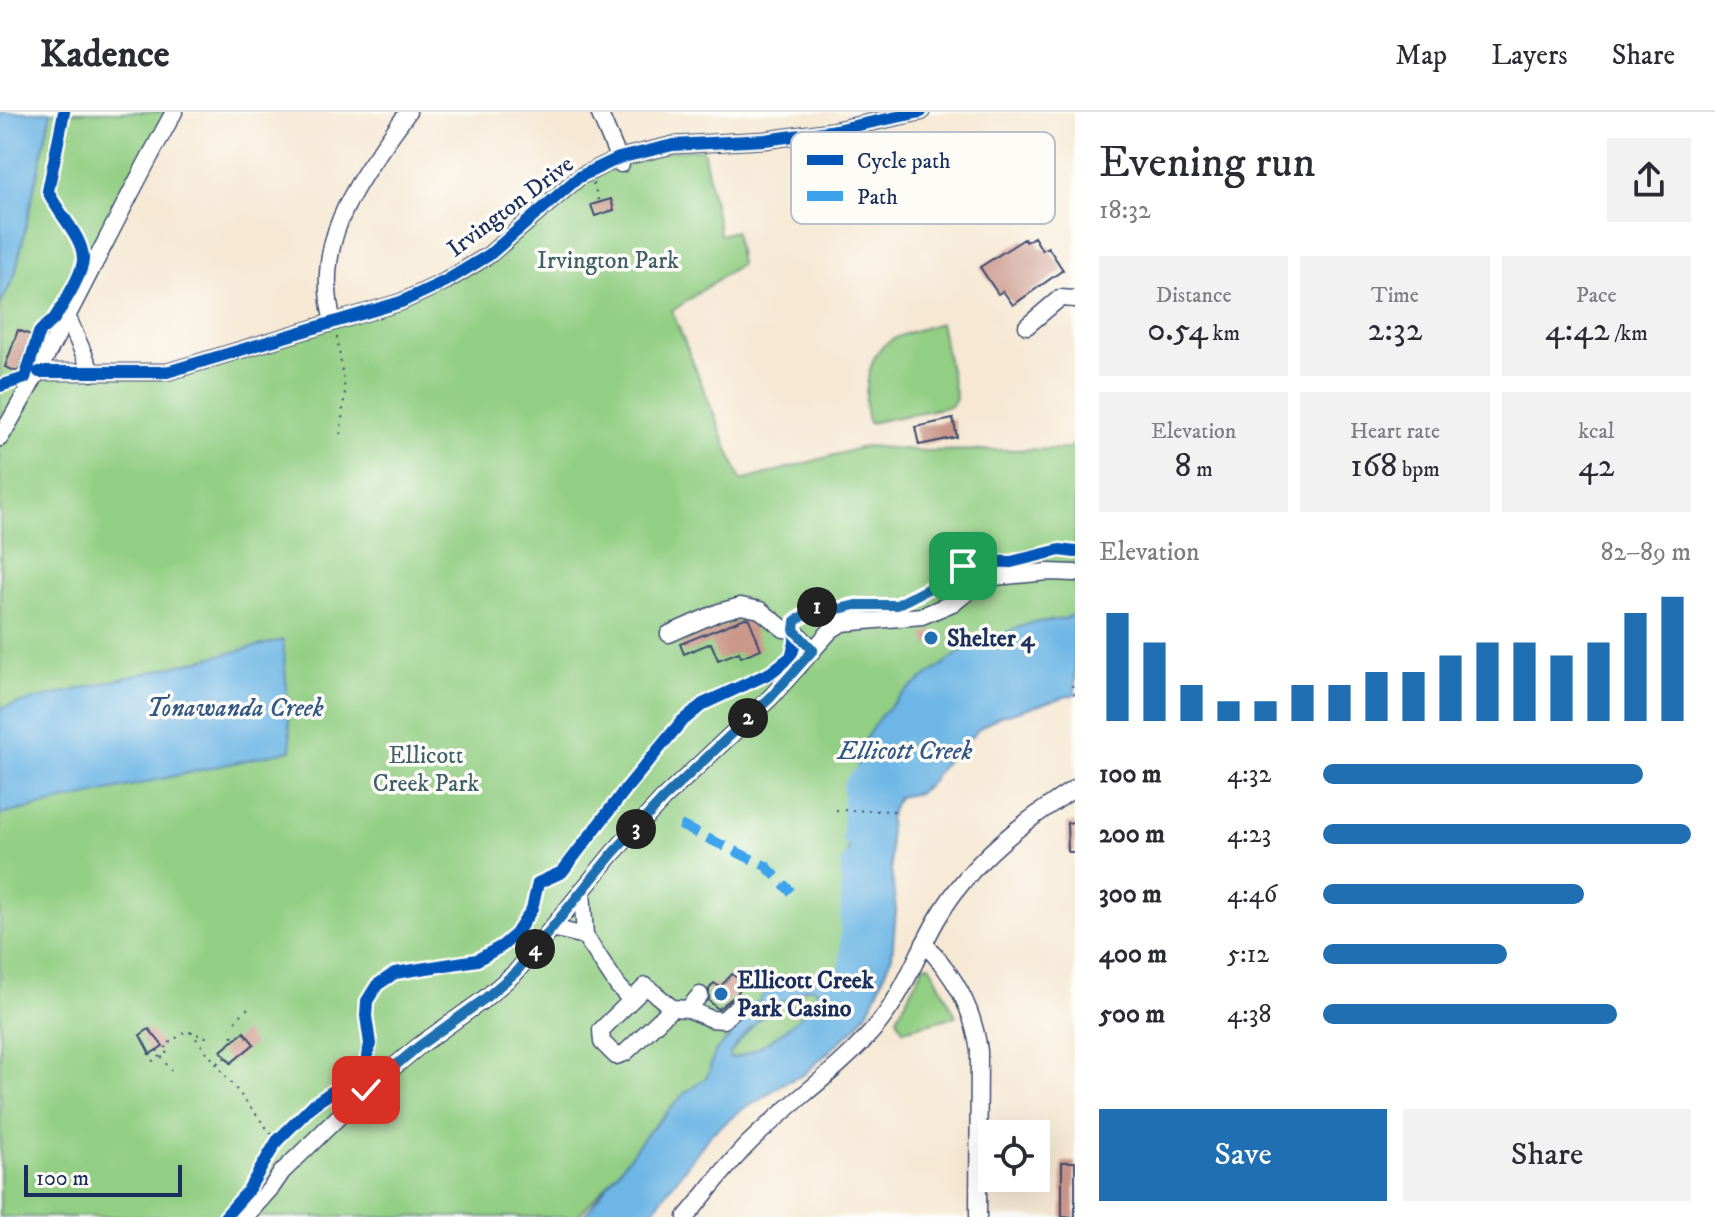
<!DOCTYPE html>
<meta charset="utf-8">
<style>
:root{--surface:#fff;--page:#f2f2f3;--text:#2b2b33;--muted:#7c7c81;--line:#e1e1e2;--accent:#1f6fb2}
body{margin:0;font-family:"IM FELL DW Pica",serif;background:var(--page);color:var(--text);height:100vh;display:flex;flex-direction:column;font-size:30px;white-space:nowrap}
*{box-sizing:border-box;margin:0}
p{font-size:26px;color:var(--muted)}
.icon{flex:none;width:44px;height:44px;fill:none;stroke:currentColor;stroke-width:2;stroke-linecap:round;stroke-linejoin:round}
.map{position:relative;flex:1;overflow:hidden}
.details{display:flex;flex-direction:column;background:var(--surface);width:640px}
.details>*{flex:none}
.buttons{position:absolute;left:978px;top:1008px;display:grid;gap:16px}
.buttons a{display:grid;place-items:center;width:72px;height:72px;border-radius:0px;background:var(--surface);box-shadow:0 8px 32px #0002;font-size:40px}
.scale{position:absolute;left:24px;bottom:20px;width:158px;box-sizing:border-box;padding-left:8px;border:4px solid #1b2f5e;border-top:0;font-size:22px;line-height:28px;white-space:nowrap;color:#1b2f5e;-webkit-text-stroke:6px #fdfcf7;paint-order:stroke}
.pin{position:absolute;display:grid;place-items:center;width:68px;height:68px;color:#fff;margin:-34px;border-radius:16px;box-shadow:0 4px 12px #0006}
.km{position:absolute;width:40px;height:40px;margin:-20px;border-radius:50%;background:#222;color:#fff;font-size:22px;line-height:40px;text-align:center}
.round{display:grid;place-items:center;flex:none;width:84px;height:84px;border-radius:0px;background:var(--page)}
.overview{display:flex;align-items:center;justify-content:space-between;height:136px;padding:0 24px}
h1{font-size:44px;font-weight:600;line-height:60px}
.figures{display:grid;grid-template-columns:repeat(3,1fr);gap:12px;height:136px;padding:8px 24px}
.figures div{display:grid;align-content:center;border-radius:0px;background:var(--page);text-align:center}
.figures b{font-size:34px;font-weight:600}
.figures small{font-size:22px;font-weight:400}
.figures p{font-size:22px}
.chart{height:224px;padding:16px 24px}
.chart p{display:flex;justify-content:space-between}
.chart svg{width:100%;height:144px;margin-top:8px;stroke:var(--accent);stroke-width:6}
.primary-button{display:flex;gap:16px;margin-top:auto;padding:16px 24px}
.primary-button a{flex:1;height:92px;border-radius:0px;background:var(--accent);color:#fff;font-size:32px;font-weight:600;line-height:92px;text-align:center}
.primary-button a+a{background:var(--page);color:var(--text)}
ul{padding:0 24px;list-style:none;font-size:26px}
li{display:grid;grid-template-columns:128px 96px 1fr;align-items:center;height:60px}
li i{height:20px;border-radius:10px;background:var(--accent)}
header{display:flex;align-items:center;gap:48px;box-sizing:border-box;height:112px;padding:0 40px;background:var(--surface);border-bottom:2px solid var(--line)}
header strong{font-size:38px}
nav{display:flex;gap:44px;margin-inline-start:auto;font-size:28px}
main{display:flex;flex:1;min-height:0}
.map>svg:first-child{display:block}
</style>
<header>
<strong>Kadence</strong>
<nav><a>Map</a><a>Layers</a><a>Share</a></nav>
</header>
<main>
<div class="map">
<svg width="1075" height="1105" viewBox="0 0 1075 1105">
<rect width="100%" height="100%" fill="#fdfcf7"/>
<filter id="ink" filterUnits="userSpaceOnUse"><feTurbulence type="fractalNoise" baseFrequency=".0125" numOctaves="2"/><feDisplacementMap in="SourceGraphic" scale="16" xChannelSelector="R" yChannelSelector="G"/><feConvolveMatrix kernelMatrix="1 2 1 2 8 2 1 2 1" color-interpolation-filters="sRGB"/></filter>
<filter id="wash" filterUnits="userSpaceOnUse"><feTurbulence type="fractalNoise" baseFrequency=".006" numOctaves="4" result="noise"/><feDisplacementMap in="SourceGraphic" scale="32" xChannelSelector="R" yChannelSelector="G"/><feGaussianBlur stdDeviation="1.8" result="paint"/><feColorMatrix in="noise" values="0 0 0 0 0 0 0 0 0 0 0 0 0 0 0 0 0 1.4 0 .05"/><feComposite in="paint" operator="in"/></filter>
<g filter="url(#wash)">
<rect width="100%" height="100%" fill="#f6e8d3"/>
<path fill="#92ce83" stroke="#567e70" stroke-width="2" d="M51,0H177L39,260H168L446,169L579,65L669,39L703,37L720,123L735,119L740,152L672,199L741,369L867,334L925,339L1068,337L1075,331V543L939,571L852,674L849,859L744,961L642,1035L577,1105H0V194L15,163Z
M940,211L956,286L951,294L869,311C862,293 867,251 881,236C895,222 922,217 940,211Z
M924,853H930L956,904L903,918L897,906Z"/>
<path fill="#6db6e5" stroke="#4472a2" stroke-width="2" fill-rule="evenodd" d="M0,0H51L15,163L0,194Z
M1075,502V582L998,605L979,617L943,653L929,672L918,681L898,685L889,706L891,757L896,798L892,844L872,892L857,914L803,963L782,972L759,989L744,996L711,1022L648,1105H583L646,1023L685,981L707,965L715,940L734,920L736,915L765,881L790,869L832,865L839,859L851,837L856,817L855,779L848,771V732L854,678L859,645L867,624L879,606L902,582L965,537L1030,511L1064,507ZM809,875L818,878C817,899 751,947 730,946V941C757,906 770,895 809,875Z
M283,528L291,638L0,703V596Z"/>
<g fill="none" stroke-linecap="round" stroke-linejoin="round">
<path stroke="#6db6e5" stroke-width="18" d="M851,726L852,674L869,654
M844,864L849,859L850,751"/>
</g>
<g id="blocks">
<path fill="#ca978a" d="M611,87L614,98L595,104L591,93Z
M1034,125L1042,138L1048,135L1063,158L1013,193L1003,179L998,182L980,155L1024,127L1026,130Z
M18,218L31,223L18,260L5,255Z
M953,307L957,325L919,333L915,315Z
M745,506L749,507L761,537L741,545L739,540L718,548L711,531L684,542L680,532Z
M934,518L939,527L928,533L923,524Z
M1075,710V740H1068L1067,711Z
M732,862L743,871L737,882L718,897L709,889V877L714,871L720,875Z
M149,917L163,934L150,942L140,923Z
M244,920L254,932L231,951L221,939Z
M1062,1050H1075V1105H1062Z"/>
</g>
</g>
<g filter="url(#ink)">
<use href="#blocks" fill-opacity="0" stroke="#3c4b70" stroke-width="2"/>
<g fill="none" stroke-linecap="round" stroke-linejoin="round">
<g stroke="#3c4b70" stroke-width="19">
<path id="minor" d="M599,0L621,52
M68,206L92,261
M333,210C311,125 361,66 408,0
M1027,214L1060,186L1075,187
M39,260H167L401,190L446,169L489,143L579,65L619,46L673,33L765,28L830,19L921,0
M0,326C63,220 114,108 174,0
M669,522L719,500L741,494L760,498L784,517L794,518L813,538
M582,778L585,824L618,874L631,888
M552,816L585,824
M924,831C954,863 973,895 979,939L978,1105
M672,896L625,941L616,944L602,930L601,918L646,874L672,896L688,897L711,907L723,908L739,893
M688,897L700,883
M245,1105L271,1076L282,1060L366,978L419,934L483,888L516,860L613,741L663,687L771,585L831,518L842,511L922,504L955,490L985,466L1048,460L1075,461
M686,1105C707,1080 727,1053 749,1031C791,989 842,957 879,911C905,879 918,839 939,804C972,748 1022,711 1075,676"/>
</g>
<path stroke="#3c4b70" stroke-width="2" stroke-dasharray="2 6" stroke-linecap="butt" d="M593,71L599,90
M337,225L345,279L340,326
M1072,573L1075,586
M836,698L895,699
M235,909L251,893
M191,920L277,1029
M232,923L235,928
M157,938L171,959
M148,941L153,949L169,939L165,934L186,919L212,927
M217,951L226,945"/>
<use href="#minor" stroke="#fff" stroke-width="16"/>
<path stroke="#3da3ed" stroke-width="10" stroke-dasharray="20 10" stroke-linecap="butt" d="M680,713L766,754L791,780"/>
<g stroke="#fdfcf7" stroke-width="17">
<path id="cycleway" d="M39,260H167L401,190L446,169L489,143L579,65L619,46L673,33L765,28L830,19L921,0
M0,274L25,266L39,221C44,213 52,212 56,204C64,191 84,160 83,146C82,123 57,101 48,79L64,0
M225,1105L247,1080L277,1029L314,992L354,965L366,951L370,932L366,904L367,889L377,873L395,861L477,848L502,834L516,822L532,797L538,771L562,760L625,678L681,610L703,592L770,561L791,545L795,531V509L818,495L839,497L856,493L872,495L897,493L935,473L963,454L980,449L1011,450L1060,438L1075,440"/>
</g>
<use href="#cycleway" stroke="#0057b8" stroke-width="12"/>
</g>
</g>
<g fill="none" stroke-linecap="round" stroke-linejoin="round" filter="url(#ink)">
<g stroke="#fff" stroke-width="16">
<path id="route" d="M366,978L419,934L483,888L516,860L613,741L663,687L771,585L813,538L794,518L795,509L818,495L839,497L856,493H897L935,473L963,454"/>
</g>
<use href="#route" stroke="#1f6fb2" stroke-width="10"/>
</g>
<g fill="#1f6fb2" stroke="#fdfcf7" stroke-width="3">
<circle cx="931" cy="526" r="8"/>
<circle cx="721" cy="882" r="8"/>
</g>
<g text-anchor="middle" stroke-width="7" stroke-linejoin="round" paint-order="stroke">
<g font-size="24" fill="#1b2f5e" stroke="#fdfcf7">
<text transform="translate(510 94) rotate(-37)" y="8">Irvington Drive</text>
</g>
<g font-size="24" fill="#3f5f69" stroke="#fdfcf7">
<text x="608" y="156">Irvington Park</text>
<text x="426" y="651">Ellicott<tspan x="426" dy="28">Creek Park</tspan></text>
</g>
<g font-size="24" font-weight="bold" fill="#1b2f5e" stroke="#fdfcf7" text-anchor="start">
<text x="947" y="534">Shelter 4</text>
<text x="737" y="876">Ellicott Creek<tspan x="737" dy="28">Park Casino</tspan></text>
</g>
<g font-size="26" font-style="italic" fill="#345886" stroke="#fdfcf7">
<text x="235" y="604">Tonawanda Creek</text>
<text x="905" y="647">Ellicott Creek</text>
</g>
</g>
<rect x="791" y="20" width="264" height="92" rx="12" fill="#fdfcf7" stroke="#b9bec9" stroke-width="2"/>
<rect x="807" y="43" width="36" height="10" fill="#0057b8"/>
<rect x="807" y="79" width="36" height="10" fill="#3da3ed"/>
<g font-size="22" fill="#1b2f5e">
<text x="857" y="56">Cycle path</text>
<text x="857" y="92">Path</text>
</g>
</svg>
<div class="buttons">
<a><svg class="icon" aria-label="locate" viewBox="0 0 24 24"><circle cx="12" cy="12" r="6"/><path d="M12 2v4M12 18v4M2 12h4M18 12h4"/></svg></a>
</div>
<div class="scale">100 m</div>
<div class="pin" style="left:963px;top:454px;background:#1e9e55"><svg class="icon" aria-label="arrive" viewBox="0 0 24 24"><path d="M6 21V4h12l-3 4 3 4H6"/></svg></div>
<div class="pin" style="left:366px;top:978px;background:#d93025"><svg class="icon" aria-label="check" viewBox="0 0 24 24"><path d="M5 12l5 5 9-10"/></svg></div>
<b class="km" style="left:817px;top:495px">1</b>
<b class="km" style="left:748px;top:606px">2</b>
<b class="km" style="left:636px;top:717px">3</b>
<b class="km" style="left:535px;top:837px">4</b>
</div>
<section class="details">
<div class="overview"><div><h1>Evening run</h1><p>18:32</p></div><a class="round"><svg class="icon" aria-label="share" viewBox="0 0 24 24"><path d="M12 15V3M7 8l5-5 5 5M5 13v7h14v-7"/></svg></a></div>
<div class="figures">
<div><p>Distance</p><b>0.54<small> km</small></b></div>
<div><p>Time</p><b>2:32</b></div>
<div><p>Pace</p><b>4:42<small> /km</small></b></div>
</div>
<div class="figures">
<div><p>Elevation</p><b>8<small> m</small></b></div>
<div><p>Heart rate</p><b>168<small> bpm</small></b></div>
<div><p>kcal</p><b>42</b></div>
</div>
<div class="chart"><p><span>Elevation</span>82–89 m</p>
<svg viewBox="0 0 160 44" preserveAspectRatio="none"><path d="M5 44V11M15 44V20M25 44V33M35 44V38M45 44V38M55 44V33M65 44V33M75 44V29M85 44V29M95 44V24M105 44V20M115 44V20M125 44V24M135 44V20M145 44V11M155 44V6"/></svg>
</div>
<ul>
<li><b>100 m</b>4:32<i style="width:87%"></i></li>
<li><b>200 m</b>4:23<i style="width:100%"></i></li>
<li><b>300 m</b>4:46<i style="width:71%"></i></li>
<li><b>400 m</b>5:12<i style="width:50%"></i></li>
<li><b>500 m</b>4:38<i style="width:80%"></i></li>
</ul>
<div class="primary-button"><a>Save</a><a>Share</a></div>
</section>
</main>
